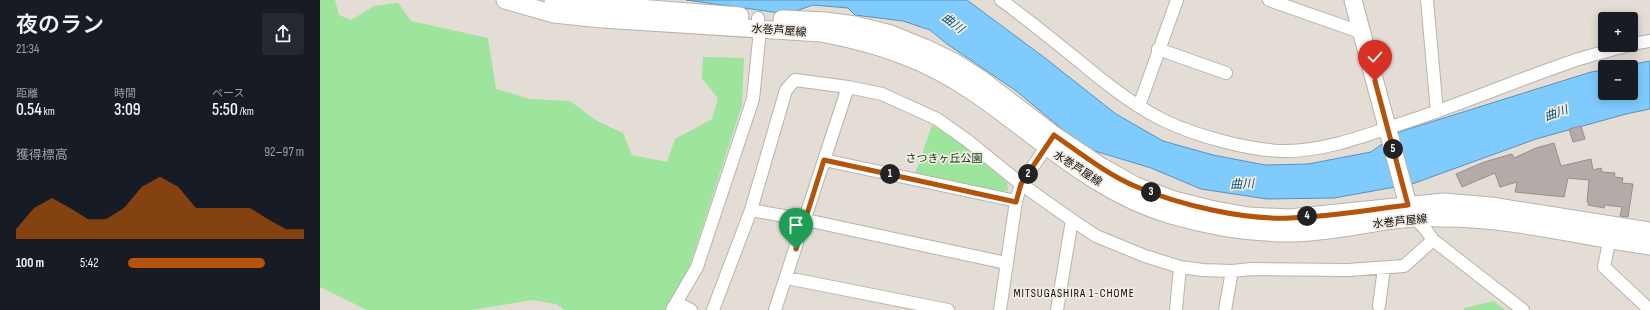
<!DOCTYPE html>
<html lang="ja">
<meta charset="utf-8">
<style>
:root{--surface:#171b24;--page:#242831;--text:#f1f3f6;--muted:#9ea1a6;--accent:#b45309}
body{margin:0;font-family:"Sofia Sans Condensed","Noto Sans JP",sans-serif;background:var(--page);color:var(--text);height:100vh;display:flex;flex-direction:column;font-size:15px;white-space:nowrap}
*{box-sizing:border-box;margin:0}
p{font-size:13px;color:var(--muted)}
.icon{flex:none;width:22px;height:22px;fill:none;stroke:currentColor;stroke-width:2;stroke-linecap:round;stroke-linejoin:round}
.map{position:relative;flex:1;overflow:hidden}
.side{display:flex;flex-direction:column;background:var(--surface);width:320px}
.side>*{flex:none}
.buttons{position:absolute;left:1278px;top:12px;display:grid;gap:8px}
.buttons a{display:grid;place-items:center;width:40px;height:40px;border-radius:4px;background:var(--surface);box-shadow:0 2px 10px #0003;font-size:20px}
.pin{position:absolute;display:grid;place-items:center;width:34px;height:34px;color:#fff;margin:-41px -17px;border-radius:50% 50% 50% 0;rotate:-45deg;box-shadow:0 0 4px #0007}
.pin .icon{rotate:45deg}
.km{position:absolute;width:20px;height:20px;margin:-10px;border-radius:50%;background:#222;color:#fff;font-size:11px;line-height:20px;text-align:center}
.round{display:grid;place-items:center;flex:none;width:42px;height:42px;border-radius:4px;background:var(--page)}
.overview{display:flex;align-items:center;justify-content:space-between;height:68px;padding:0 16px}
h1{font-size:22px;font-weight:600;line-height:30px}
.stats{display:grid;grid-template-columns:repeat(3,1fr);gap:6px;height:68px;padding:4px 16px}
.stats div{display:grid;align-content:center}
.stats b{font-size:17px;font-weight:600}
.stats small{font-size:11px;font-weight:400}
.stats p{font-size:11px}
.chart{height:112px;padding:8px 16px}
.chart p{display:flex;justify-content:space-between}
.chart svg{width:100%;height:72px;margin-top:4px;fill:var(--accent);opacity:.7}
ul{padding:0 16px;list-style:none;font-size:13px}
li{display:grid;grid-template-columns:64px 48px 1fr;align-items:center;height:30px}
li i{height:10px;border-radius:5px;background:var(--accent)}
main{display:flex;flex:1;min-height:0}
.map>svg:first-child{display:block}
</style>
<main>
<section class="side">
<div class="overview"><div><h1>夜のラン</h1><p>21:34</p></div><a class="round"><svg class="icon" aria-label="share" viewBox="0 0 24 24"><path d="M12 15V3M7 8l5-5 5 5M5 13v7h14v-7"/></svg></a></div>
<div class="stats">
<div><p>距離</p><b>0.54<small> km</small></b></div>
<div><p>時間</p><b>3:09</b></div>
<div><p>ペース</p><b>5:50<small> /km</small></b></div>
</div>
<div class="chart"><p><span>獲得標高</span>92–97 m</p>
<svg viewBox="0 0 160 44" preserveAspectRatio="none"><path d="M0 44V38L10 25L20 19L30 25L40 32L50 32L60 25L70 12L80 6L90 12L100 25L110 25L120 25L130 25L140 32L150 38L160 38V44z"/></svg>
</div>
<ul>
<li><b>100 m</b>5:42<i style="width:78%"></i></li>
</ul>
</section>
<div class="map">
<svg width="1330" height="310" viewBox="0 0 1330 310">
<rect width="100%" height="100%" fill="#e3ddd6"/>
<path fill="#9de49c" d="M0,0H15L19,15L31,20L54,6L78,3L91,21L168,38L176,89L210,99L250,101L277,121L303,133L312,155L347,162L355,139L392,119L398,98L382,79L383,57L424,58L422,105L369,268L346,310H245L236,304L212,300L152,310H47L0,287Z
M612,125L642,144L687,182L688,190L679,192L595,174Z
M1174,301L1185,310H1144V308Z"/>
<path fill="#7fcbfe" stroke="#5d91b4" d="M366,0H647L725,58L796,114L843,141L893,155L945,165L988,164L1051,152L1079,132L1271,72L1285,70V93H1311V67H1299L1330,61V109L1306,114L1216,139L1092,184L1014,198L947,199L881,189L831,168L765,148L695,90L627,44L610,30L583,21L535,15L528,8L493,5L467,14Z"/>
<path fill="#b4aaa8" stroke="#988f8c" d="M1261,126L1265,139L1253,142L1249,129Z
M1234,143L1241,166L1271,159L1273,170L1281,168L1282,172L1295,173L1294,177L1303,178L1302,183L1313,184L1308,217L1300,216L1302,207L1285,205L1284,208L1268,205L1269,202H1267L1269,180L1248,178L1244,197L1195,192L1197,182L1180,187L1175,173L1142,187L1136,174L1164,162L1192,154L1194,158L1216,148Z"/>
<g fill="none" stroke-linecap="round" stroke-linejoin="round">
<g stroke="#b9b3ac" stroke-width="14">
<path id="street" d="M681,0C710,21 738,44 765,66C790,87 816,107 845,121C877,136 930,151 966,151C1004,151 1044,136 1080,124C1140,105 1199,79 1259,59C1275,54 1292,50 1309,45
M949,0L1043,33
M1107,0L1117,112
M1311,44L1330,41
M838,49L906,73
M819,106L857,0
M504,160L696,201
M431,210L486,220L686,263
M1092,215L1106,230L1113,240L1203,310
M752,220L776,236L825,256L860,267L883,270L912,271L932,269L1028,270L1084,266L1113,240
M1291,232L1284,267L1330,310
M467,278L628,310
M357,303L371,310
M1059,306L1064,268
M352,310L377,267L433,99L439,40L438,18
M393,310L431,210L466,90L475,80L528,87
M455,310L528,87L562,94L617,119L648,141L701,184L752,220L737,310
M680,310L696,201L701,184L731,140
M856,310L860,267
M905,310L912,271"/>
</g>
<g stroke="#b9b3ac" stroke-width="19">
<path id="secondary" d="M185,0L234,14L282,19L501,33C558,44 605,59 653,92C718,136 774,193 851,215C889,226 930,233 969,233C1011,233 1052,221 1093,218C1103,217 1114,218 1124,218C1193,218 1262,237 1330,246
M233,0L280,5L420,16
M1033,0L1088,205
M462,19L505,21L535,25L571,34L605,48L634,62L662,80L734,135L782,167L816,186L854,200L890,209L928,216L969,218L1124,202L1171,206L1330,231"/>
</g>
<use href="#street" stroke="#fff" stroke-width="12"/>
<use href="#secondary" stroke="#fff" stroke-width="17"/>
</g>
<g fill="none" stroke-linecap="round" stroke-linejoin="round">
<g stroke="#fff" stroke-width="8">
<path id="route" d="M476,249L504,160L696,202L701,184L734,135C760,153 788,175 817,187C860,205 923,220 970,218C1009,217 1049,210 1088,205L1055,81"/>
</g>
<use href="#route" stroke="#b45309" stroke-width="5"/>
</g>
<g text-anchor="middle" stroke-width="3.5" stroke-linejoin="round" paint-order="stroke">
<g font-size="11" fill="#0d0b09" stroke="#f1ebe3">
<text transform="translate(459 30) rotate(4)" y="4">水巻芦屋線</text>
<text transform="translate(758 168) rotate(33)" y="4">水巻芦屋線</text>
<text transform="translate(1080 221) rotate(-6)" y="4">水巻芦屋線</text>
</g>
<g font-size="11" fill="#043b09" stroke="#f1ebe3">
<text x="624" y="162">さつきヶ丘公園</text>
</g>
<g font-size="12" font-style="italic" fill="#00537c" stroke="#f1ebe3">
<text transform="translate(633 23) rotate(37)" y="4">曲川</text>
<text transform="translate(1236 113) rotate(-19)" y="4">曲川</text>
<text transform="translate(922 184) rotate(-3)" y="4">曲川</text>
</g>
<g font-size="12" letter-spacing="1" fill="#0d0b09" stroke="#f1ebe3">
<text x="754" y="297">MITSUGASHIRA 1-CHOME</text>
</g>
</g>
</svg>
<div class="buttons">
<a>+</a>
<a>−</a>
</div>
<div class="pin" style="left:476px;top:249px;background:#1e9e55"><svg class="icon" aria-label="arrive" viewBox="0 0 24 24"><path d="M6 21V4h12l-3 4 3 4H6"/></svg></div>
<div class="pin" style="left:1055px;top:81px;background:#d93025"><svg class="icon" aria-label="check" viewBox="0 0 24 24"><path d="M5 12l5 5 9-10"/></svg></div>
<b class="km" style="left:570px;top:174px">1</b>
<b class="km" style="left:708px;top:174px">2</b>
<b class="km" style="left:831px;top:192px">3</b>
<b class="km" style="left:987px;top:216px">4</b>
<b class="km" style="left:1073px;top:149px">5</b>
</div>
</main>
